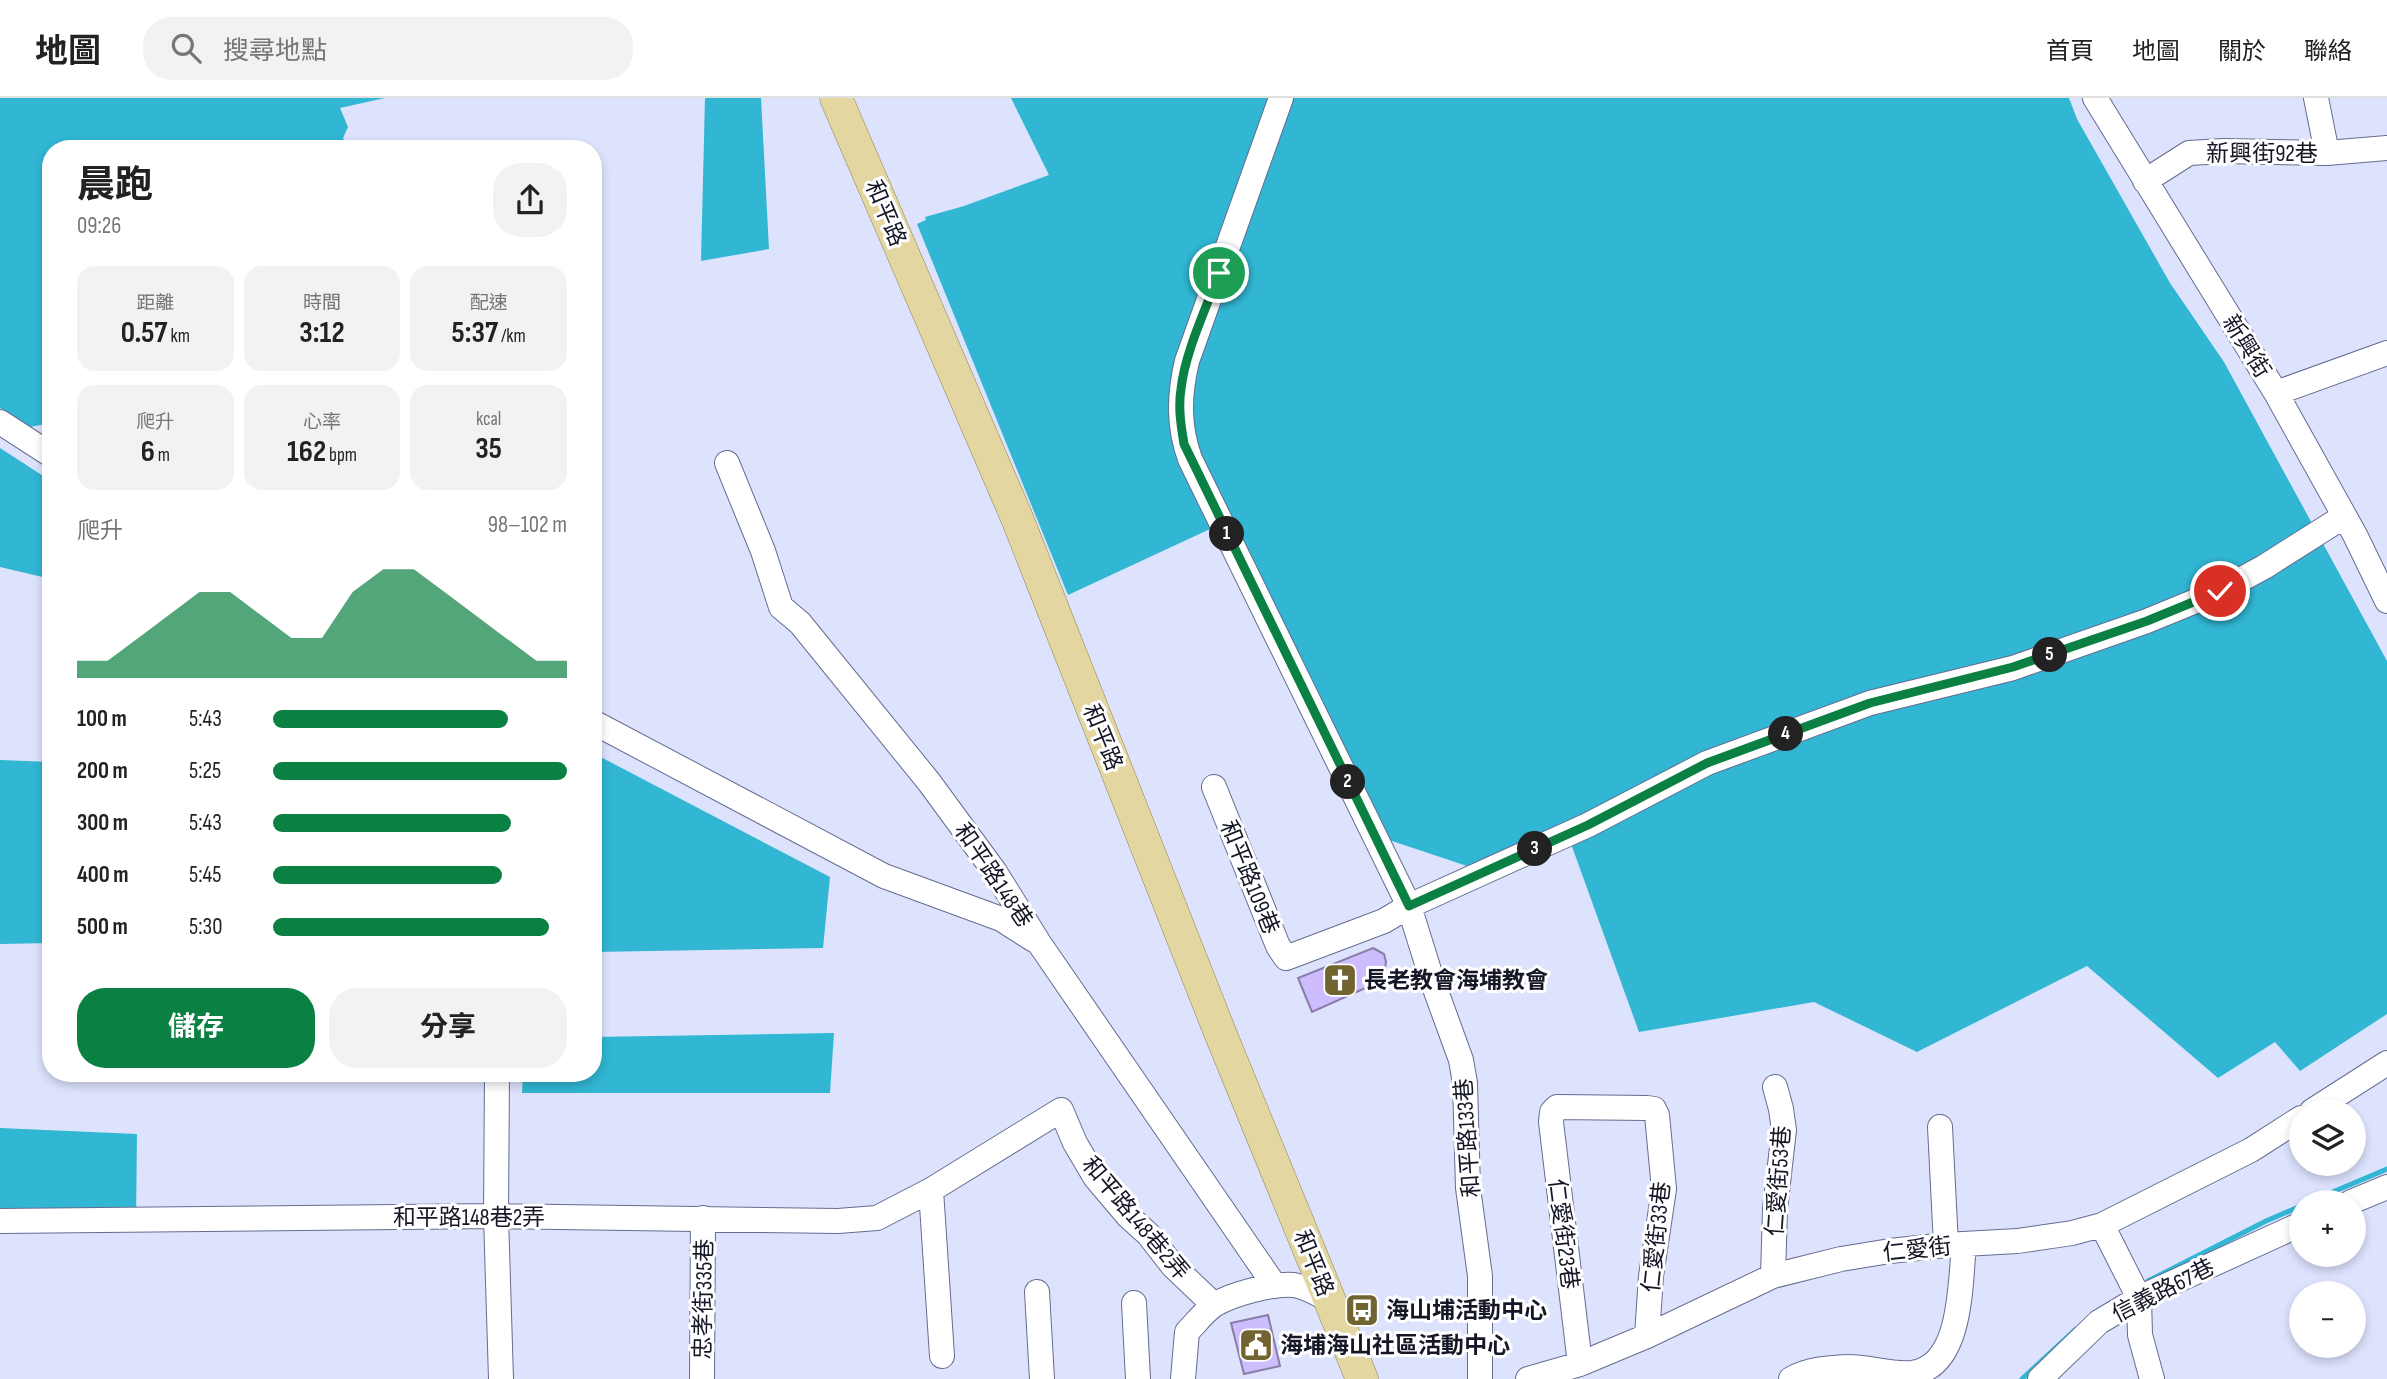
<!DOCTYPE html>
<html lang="zh-TW">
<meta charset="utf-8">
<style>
:root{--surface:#fff;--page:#f2f2f2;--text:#222;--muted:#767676;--line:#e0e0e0;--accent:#0b8043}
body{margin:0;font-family:"Sofia Sans Condensed","Noto Sans TC",sans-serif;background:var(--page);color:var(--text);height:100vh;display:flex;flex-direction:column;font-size:26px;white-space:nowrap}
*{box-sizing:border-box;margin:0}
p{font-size:23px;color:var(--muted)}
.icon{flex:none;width:38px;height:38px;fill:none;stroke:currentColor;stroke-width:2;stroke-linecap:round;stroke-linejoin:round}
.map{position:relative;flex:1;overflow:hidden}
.side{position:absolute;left:42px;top:42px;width:560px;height:942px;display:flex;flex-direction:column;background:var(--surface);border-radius:28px;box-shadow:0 4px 10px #0003}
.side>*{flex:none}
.tools{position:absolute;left:2289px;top:1001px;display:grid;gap:14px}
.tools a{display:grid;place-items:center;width:77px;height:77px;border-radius:50%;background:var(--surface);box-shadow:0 4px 10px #0003;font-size:35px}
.pin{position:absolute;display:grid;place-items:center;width:60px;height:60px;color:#fff;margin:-30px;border:4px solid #fff;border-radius:50%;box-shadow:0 2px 7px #0007}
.km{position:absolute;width:35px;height:35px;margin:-18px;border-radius:50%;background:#222;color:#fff;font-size:19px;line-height:35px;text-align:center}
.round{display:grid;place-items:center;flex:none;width:74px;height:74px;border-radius:28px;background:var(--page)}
.overview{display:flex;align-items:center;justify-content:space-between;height:119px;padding:0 35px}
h1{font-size:38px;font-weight:700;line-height:52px}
.stats{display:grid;grid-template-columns:repeat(3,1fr);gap:10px;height:119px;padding:7px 35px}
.stats div{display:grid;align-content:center;border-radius:18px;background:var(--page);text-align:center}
.stats b{font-size:30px;font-weight:700}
.stats small{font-size:19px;font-weight:400}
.stats p{font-size:19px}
.chart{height:196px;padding:14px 35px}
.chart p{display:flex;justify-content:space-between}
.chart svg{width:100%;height:126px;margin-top:7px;fill:var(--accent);opacity:.7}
.primary-button{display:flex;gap:14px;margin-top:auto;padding:14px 35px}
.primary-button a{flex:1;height:80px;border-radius:28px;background:var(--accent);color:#fff;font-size:28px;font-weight:700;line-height:80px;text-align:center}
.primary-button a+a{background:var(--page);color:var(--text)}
ul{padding:0 35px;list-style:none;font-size:23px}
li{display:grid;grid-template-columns:112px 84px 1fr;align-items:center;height:52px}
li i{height:18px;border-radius:9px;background:var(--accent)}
header{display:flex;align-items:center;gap:42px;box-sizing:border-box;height:98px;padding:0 35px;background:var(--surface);border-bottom:2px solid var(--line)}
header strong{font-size:33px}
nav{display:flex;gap:38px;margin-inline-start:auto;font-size:24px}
.search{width:490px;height:63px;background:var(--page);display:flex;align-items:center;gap:18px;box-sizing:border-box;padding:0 24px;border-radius:28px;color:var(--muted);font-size:26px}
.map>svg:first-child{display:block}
</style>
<header>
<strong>地圖</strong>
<div class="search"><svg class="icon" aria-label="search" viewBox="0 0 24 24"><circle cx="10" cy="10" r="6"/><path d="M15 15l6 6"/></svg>搜尋地點</div>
<nav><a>首頁</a><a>地圖</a><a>關於</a><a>聯絡</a></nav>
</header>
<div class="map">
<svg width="2387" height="1281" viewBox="0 0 2387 1281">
<rect width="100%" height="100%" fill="#dde3fd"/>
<path fill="#31b6d3" d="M0,0H385L340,10L348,29L343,40L349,51H51V325L30,329L0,310Z
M705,0H761L769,151L701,163Z
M1011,0H2069L2077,21L2170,185L2224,264L2387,563V916L2300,973L2275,944L2218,980L2087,868L1917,954L1814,904L1639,934L1566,732L1473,770L1383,740L1223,425L1068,497L917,126L926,122L925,119L964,108L1049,77Z
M0,350L51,383V481L0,469Z
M593,655L830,779L823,850L593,854Z
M0,662L51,664V845L0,846Z
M834,935L830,995H522L523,975H593V939Z
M0,1030L137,1036L136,1122L0,1111Z"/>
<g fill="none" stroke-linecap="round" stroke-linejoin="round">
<path stroke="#31b6d3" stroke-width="5" d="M2309,1104L2387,1071
M2148,1183L2266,1123L2301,1108
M2022,1281L2076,1231"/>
</g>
<path fill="#cdbcfe" stroke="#877da5" stroke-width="2" d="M1373,850L1384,856L1386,864L1384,877L1379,884L1312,914L1298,880Z
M1268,1217L1280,1268L1244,1276L1231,1225Z"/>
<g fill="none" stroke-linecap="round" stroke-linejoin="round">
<g stroke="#656c91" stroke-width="26">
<path id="minor" d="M1281,0L1187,263C1179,297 1178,328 1190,361L1409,808L1433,885L1461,962L1465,985L1468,1090L1480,1178V1281
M2095,0L2276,295L2355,437L2387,503
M2316,0L2327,55
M2145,83L2189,55L2223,53L2327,55L2387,50
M2276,295L2387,255
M0,324L51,357
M727,365L763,453L781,509L800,525L929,684L995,774L1039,845L1275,1188
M593,624L884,778L1001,821L1034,842
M1214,689L1278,848L1286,860L1384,823L1409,808L1588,727L1707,665L1870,605L2013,570L2147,523L2220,493L2264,469L2343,419
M497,975L496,1118L501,1281
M2312,1013L2387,965
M1940,1029L1946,1147
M931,1092L942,1258
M2351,1104L2387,1089
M0,1123L496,1118L838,1123L877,1120L931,1092L1061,1012L1075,1045L1095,1079L1128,1118L1148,1136L1173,1168L1214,1207
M2102,1127L2139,1200L2140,1237L2152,1281
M1773,1178L1775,1111L1784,1032L1781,1011L1775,989
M1037,1194L1042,1281
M1134,1205L1138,1281
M1580,1266L1551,1024L1552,1014L1557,1009L1647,1010L1654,1011L1657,1017L1664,1091L1651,1178L1647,1238
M702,1281L703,1120
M1183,1281L1187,1234C1195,1226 1204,1214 1214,1207C1232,1196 1273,1185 1294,1187C1306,1189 1318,1196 1329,1202
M1528,1281L1580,1266L1647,1238L1773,1178L1841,1161L1890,1153L1946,1147L2017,1143L2072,1135L2102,1127L2251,1052L2301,1020
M1791,1281C1809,1271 1828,1270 1848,1269C1869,1269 1891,1277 1912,1275C1963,1269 1960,1183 1964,1146
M2040,1281L2099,1224L2139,1200L2301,1126"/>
</g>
<g stroke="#8f824e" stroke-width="33">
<path id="major" d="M836,0L1017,420L1221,937L1362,1281"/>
</g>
<use href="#minor" stroke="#fff" stroke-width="24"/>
<use href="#major" stroke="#e3d6a1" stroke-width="32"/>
</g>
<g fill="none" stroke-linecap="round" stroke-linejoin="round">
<g stroke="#fff" stroke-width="14">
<path id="route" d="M1219,175C1206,211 1185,254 1181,291C1178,309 1181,328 1184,346L1409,808L1588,727L1707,665L1870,605L2013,569L2147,523L2220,493"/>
</g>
<use href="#route" stroke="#0b8043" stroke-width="9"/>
</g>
<defs>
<g id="church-square" transform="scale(1.75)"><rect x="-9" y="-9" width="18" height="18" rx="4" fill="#716431" stroke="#fff"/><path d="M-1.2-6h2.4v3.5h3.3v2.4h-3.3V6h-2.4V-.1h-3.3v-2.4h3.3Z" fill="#fff"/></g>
<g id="bus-square" transform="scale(1.75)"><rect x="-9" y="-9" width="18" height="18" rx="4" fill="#716431" stroke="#fff"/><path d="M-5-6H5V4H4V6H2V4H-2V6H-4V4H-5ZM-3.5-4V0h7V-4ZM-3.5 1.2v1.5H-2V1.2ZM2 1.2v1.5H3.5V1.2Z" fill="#fff"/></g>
<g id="civic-square" transform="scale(1.75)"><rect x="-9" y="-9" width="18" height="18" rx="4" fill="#716431" stroke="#fff"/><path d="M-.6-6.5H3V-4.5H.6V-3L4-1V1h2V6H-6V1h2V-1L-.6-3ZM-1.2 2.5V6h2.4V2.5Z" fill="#fff"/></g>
</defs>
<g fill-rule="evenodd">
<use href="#church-square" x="1340" y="882"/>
<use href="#bus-square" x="1362" y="1212"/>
<use href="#civic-square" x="1256" y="1247"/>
</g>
<g text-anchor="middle" stroke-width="6" stroke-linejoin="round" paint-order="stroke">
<g font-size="23" fill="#151726" stroke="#fff">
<text x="2262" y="63">新興街92巷</text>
<text transform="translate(886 115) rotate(67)" y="8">和平路</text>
<text transform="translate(2247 248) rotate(58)" y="8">新興街</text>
<text transform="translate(1103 639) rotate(68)" y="8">和平路</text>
<text transform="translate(994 777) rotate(56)" y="8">和平路148巷</text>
<text transform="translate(1250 779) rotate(68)" y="8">和平路109巷</text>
<text transform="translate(1467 1040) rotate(-94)" y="8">和平路133巷</text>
<text transform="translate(1778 1083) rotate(-86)" y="8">仁愛街53巷</text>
<text x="469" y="1127">和平路148巷2弄</text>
<text transform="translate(1136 1120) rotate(50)" y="8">和平路148巷2弄</text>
<text transform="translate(1564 1136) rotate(83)" y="8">仁愛街23巷</text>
<text transform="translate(1656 1139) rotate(-84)" y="8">仁愛街33巷</text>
<text transform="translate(1917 1151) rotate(-6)" y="8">仁愛街</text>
<text transform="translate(1314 1165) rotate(68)" y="8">和平路</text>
<text transform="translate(2163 1192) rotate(-27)" y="8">信義路67巷</text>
<text transform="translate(703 1201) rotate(-89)" y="8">忠孝街335巷</text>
</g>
<g font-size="23" font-weight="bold" fill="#151726" stroke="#fff" text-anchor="start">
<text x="1364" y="890">長老教會海埔教會</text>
<text x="1386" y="1220">海山埔活動中心</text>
<text x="1280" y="1255">海埔海山社區活動中心</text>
</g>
</g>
</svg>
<div class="tools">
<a><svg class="icon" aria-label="layers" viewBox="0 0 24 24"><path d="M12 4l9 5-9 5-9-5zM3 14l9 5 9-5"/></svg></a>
<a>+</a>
<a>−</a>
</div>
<div class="pin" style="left:1219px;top:175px;background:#1e9e55"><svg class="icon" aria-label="arrive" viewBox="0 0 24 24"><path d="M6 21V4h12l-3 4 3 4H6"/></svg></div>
<div class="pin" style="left:2220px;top:493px;background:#d93025"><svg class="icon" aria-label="check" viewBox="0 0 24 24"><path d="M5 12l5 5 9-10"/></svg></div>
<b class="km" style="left:1227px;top:436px">1</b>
<b class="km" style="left:1348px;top:684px">2</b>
<b class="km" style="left:1535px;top:751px">3</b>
<b class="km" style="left:1786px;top:636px">4</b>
<b class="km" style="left:2050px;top:557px">5</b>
<section class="side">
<div class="overview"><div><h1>晨跑</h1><p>09:26</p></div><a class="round"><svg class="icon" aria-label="share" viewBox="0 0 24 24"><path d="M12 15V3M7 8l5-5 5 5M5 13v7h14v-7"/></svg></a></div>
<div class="stats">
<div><p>距離</p><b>0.57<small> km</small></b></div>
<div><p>時間</p><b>3:12</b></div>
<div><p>配速</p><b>5:37<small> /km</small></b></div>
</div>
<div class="stats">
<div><p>爬升</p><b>6<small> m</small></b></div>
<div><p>心率</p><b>162<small> bpm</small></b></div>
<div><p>kcal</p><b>35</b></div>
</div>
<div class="chart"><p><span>爬升</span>98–102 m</p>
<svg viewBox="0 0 160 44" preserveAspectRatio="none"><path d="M0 44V38L10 38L20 30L30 22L40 14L50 14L60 22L70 30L80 30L90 14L100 6L110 6L120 14L130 22L140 30L150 38L160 38V44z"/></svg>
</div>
<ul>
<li><b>100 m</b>5:43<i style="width:80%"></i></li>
<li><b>200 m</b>5:25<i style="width:100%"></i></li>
<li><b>300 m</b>5:43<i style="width:81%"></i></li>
<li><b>400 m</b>5:45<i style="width:78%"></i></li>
<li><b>500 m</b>5:30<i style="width:94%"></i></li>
</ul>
<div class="primary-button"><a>儲存</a><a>分享</a></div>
</section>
</div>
